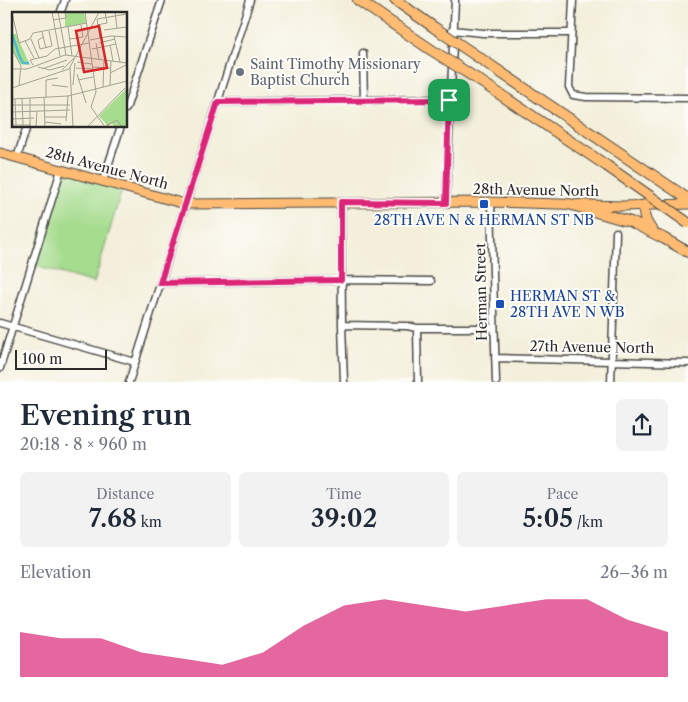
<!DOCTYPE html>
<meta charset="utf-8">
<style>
:root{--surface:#fff;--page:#f2f2f3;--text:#1f2937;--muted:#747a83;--accent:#db2777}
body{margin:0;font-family:"Libre Caslon Text",serif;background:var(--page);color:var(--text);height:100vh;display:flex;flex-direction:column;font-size:19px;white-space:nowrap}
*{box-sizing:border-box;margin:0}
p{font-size:16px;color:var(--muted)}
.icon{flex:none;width:28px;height:28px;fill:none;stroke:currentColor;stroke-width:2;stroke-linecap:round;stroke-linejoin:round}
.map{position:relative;height:382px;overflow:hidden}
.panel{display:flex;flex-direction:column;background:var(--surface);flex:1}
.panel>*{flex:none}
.scale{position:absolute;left:15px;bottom:12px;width:92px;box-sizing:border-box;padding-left:5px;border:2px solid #2b2b2b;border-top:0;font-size:14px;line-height:18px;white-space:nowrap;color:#2b2b2b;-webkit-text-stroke:4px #fdfcf7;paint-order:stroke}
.pin{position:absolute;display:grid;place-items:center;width:42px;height:42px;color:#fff;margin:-21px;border-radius:10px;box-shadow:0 2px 8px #0006}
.round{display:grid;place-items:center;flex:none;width:52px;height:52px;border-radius:8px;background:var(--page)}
.head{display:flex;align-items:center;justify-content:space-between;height:85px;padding:0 20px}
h1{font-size:28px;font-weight:600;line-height:38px}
.figures{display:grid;grid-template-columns:repeat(3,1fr);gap:8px;height:85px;padding:5px 20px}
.figures div{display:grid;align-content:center;border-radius:8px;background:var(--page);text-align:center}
.figures b{font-size:25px;font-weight:600}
.figures small{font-size:14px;font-weight:400}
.figures p{font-size:14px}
.chart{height:140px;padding:10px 20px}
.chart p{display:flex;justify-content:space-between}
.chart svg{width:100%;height:90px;margin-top:5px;fill:var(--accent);opacity:.7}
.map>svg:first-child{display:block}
</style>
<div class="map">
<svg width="688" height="382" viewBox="0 0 688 382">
<rect width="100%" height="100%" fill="#fdfcf7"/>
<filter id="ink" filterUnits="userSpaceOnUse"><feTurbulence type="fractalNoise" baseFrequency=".02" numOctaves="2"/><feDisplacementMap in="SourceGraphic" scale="10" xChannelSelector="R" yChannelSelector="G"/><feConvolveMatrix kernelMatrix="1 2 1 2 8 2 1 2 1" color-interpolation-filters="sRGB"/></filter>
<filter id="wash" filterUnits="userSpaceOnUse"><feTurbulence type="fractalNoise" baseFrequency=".0096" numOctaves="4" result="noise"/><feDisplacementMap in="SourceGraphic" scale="20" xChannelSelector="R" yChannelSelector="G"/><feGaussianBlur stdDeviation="1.12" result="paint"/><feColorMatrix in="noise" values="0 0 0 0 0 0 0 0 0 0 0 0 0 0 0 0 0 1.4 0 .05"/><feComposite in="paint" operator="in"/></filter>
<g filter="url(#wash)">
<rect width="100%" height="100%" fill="#f3efda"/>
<path fill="#a5dc8e" stroke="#68845c" d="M61,170L123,186L94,283L32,265Z"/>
</g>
<g filter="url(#ink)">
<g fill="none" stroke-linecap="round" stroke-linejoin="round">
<g stroke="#494845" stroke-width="9">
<path id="minor" d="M573,0L569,87L573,95L586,97L688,98
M60,14L65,0
M452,30L483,33H571
M363,53L364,101
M218,102L449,99
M126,109L162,0
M17,158L27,126
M103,181L121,126
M341,202L342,325L344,382
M491,202L496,382
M446,203L455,0
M160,283L341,280L431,281
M0,323L135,362
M342,325L407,326L417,328H494
M417,328L418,382
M495,358L688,363
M0,368L61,170
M129,382L250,0
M611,382L616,232"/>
</g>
<g stroke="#494845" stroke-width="11">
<path id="major" d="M0,153L185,204L491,202L622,206L688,204"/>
</g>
<g stroke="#494845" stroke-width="12">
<path id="highway" d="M358,0L430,49
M395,0L435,28
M481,59L688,199
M477,79L607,166
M569,204L631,222L663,238L688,252
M645,205C642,216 646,222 652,231"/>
</g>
<use href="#minor" stroke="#fff" stroke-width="6"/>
<use href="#major" stroke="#ffbb71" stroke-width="9"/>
<use href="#highway" stroke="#ffbb71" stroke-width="10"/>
<g stroke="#494845" stroke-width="12" stroke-linecap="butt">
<path id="highway-bridge" d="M435,28L481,59
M430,49L477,79
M607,166L688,223"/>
</g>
<use href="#highway-bridge" stroke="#ffbb71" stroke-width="10"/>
</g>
</g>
<g fill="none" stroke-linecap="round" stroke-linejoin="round" filter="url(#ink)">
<g stroke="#fff" stroke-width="10">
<path id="route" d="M449,100L446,203L341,202V280L160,283L218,102Z"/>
</g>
<use href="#route" stroke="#db2777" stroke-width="6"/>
</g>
<circle fill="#6b7280" stroke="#fdfcf7" stroke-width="2" cx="240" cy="72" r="5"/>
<g fill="#1a4fb4" stroke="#fdfcf7" stroke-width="2">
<rect x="479" y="199" width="10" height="10" rx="2.5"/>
<rect x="495" y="299" width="10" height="10" rx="2.5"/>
</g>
<g text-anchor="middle" stroke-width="4" stroke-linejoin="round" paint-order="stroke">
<g font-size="14" fill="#5b616d" stroke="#fdfcf7" text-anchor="start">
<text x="250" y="69">Saint Timothy Missionary<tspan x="250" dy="16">Baptist Church</tspan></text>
</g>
<g font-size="14" fill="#2b2b2b" stroke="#fdfcf7">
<text transform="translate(107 168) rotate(15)" y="5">28th Avenue North</text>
<text transform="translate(536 190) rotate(1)" y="5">28th Avenue North</text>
<text transform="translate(481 292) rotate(-91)" y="5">Herman Street</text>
<text transform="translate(592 347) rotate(1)" y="5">27th Avenue North</text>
</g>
<g font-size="14" fill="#164399" stroke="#fdfcf7">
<text x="484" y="225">28TH AVE N &amp; HERMAN ST NB</text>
<text x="510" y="301" text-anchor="start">HERMAN ST &amp;<tspan x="510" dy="16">28TH AVE N WB</tspan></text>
</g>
</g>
<g transform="translate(12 12)">
<rect width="115" height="115" fill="#f3efda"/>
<path d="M53,0H72L74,11L53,15ZM0,22H4L18,53L8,52L0,36ZM114,77L115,115H102L100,111L96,114L87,104Z" fill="#a5dc8e"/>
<path fill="none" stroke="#51bcce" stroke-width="2.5" d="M0,22L7,43L11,51H17"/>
<path fill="none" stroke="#a3a194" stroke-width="1" d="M40,0L48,44M46,0L54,43M73,0L84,80L79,95L93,115M103,0L105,16M0,1L7,31L18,27L21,21L75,11M41,8L54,6L53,0M85,13L95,11L93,0M56,15L60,44M92,18L115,15M37,19L40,34M30,20L34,36M102,24L108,50M31,25L26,28L28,37L40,34M88,26L85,7L115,2M19,27L27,46M58,27L71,25L69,13M78,28L99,24L115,25M13,29L22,46M84,31L87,47M87,31L103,27M98,33L101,49M0,37L9,54L7,73M80,37L104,32M65,50L80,52M21,53L18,48L35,44L43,37L77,31M26,55L38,58L52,54M81,55L98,56M58,56L61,115M64,56L81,57M0,57H15L53,43L115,51M30,57L55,48M50,58L62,46M98,61L114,53M65,62L74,91M66,68L81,65M40,73L56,75M61,73L63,51M98,73L99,49M91,75L92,48M0,76L57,57L87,0M32,85L33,115M34,85V68L46,66M18,86V115M0,87L56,84L115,69M3,87L4,113M10,87L11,113M0,93H58M0,100L58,98M32,105H54M0,107L22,106M54,109L56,84M33,110L49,112M0,113H19M94,114L105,108L110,115M24,115L25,99M75,115L113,76"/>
<path fill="#d62828" fill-opacity="0.15" stroke="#d62828" stroke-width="2.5" d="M87,14L95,56L72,60L64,19Z"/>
<rect width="115" height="115" fill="none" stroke="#2b2b2b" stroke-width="2.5"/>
</g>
</svg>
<div class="scale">100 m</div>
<div class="pin" style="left:449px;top:100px;background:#1e9e55"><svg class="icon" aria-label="arrive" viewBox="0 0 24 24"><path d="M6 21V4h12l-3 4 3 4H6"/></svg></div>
</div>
<section class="panel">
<div class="head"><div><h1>Evening run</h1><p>20:18 · 8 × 960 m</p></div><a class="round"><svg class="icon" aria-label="share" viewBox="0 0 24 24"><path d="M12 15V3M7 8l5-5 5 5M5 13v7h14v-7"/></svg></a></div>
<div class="figures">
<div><p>Distance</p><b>7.68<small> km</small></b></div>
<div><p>Time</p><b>39:02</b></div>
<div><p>Pace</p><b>5:05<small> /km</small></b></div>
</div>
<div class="chart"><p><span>Elevation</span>26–36 m</p>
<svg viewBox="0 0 160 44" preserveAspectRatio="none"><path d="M0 44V22L10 25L20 25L30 32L40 35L50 38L60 32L70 19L80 9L90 6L100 9L110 12L120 9L130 6L140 6L150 16L160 22V44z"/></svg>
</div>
</section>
